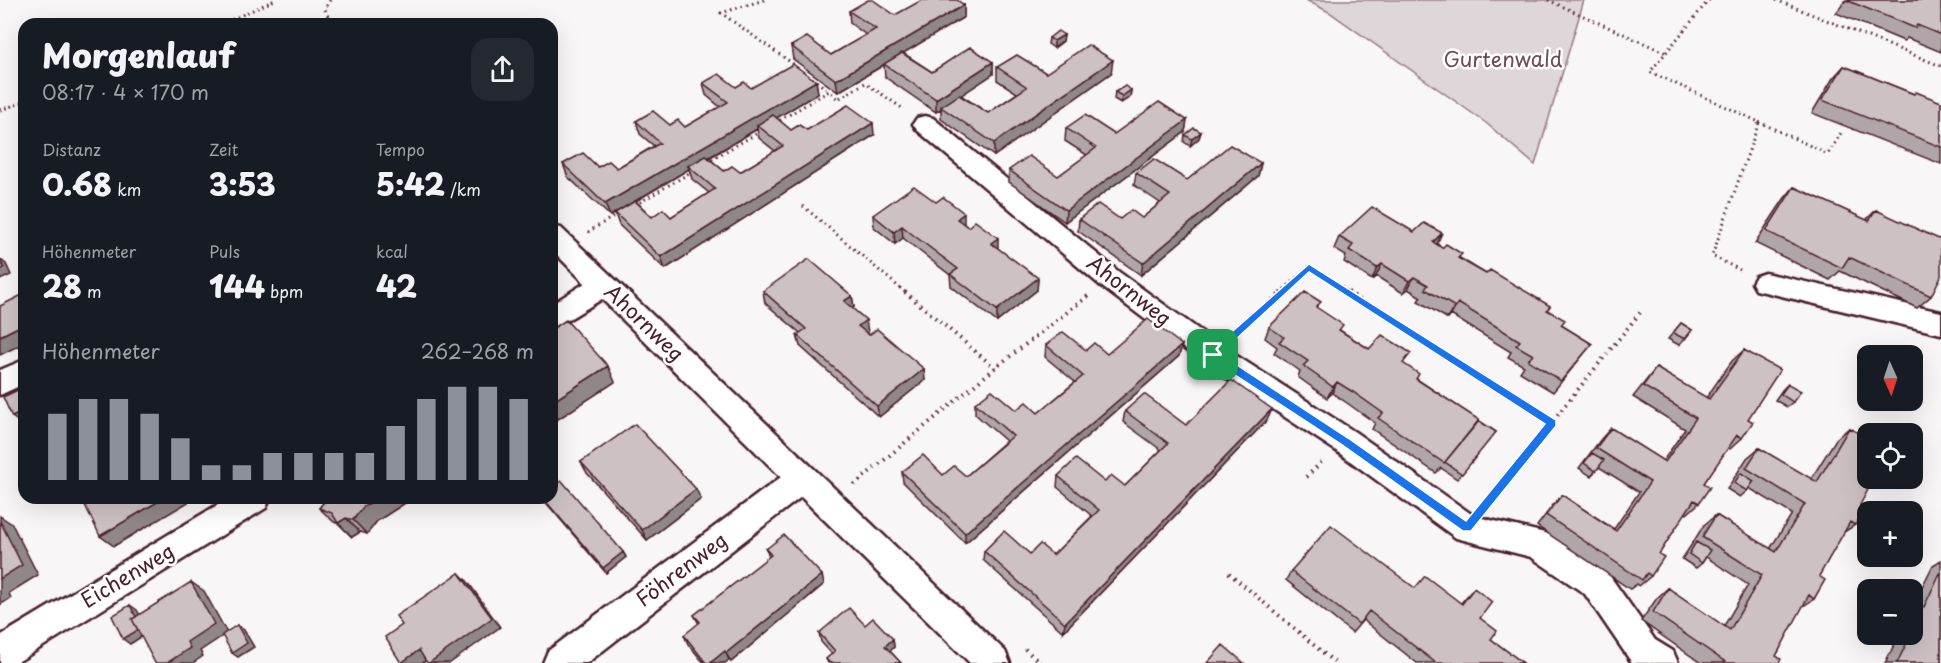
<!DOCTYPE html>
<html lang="de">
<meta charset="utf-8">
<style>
:root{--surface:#171b24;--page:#242831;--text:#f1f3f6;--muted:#9ea1a6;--accent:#8c9099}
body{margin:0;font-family:"Playpen Sans",sans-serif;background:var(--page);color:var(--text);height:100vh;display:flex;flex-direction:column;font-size:22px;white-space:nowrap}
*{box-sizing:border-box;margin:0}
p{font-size:20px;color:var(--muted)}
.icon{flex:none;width:33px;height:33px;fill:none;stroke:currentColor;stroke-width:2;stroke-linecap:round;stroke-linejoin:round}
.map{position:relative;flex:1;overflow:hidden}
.panel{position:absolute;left:18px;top:18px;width:540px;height:486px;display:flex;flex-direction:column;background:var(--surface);border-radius:18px;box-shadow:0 6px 24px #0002}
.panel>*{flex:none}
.needle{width:39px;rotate:177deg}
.tools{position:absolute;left:1857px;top:345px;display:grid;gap:12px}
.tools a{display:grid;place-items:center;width:66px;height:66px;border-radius:12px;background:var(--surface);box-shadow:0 6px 24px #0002;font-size:30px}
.pin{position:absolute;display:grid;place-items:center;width:51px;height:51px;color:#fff;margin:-26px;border-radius:12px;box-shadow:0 3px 9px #0006}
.round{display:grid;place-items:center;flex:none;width:63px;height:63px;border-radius:18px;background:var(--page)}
.summary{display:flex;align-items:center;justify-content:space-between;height:102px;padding:0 24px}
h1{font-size:33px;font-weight:800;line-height:45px}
.stats{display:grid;grid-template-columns:repeat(3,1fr);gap:9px;height:102px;padding:6px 24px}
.stats div{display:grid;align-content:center}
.stats b{font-size:30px;font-weight:800}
.stats small{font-size:16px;font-weight:400}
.stats p{font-size:16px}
.chart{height:168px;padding:12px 24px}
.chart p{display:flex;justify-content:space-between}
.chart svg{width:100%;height:108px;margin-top:6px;stroke:var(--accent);stroke-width:6}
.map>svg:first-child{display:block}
</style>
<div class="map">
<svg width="1941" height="663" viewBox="0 0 1941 663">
<rect width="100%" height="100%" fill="#f8f6f7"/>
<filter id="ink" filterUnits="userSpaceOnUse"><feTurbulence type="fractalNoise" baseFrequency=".0167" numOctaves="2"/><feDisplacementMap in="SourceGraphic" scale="12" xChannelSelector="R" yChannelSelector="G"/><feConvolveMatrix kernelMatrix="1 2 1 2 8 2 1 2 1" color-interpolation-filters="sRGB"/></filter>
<g filter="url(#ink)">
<path fill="#ded6d9" stroke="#947a82" stroke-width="1.5" d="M1306,0H1584L1535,165L1486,123L1329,12Z"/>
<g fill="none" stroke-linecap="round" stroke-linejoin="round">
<g stroke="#4a1f2b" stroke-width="5">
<path id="street" d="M925,116L933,118L1119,272L1223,347L1355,432L1474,516L1549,534L1607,572L1655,640L1673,651L1678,663H1632L1585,594L1531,557L1456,538L1335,450L1203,363L1101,286L917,130L913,124L917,118Z
M552,226L561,228L1005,651L1010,663H970L801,497L587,663H543L548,651L781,477L602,299L561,324L552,328V304L585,283L552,250Z
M1765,273L1941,312V334L1756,290L1752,283L1756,276Z
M24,360V384L0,395V370Z
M229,498H270L266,508L16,663H0V636Z"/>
</g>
<path stroke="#4a1f2b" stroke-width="3" stroke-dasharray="1.5 4" stroke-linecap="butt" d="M330,0L325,9L331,24
M764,0L721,13L796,66
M1548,0L1666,53
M1709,0L1650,72L1759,122L1712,256L1740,270
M1776,0L1941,66
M222,24L275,0
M812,78L829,91
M0,110L24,102
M1759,122L1828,154L1841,133
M775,123L829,91L838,99L865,83L902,108
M707,162L761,131
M635,205L693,171
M803,206L906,293
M588,232L618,214
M1280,293L1309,267L1350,293"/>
<path stroke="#4a1f2b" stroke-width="4" stroke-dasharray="1.5 5" stroke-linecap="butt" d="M905,292L995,368
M1348,292L1552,423
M1234,335L1282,292
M1306,477L1323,461
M854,485L995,368L1088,296
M1488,501L1643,309
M1229,573L1335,663
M1025,649L1040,663"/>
<use href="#street" fill="#fff" fill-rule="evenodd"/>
</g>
<path fill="#b0a6a9" stroke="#4a1f2b" stroke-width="1.5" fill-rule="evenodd" d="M1846,0H1941V52L1907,38L1904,41L1836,13Z
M964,5V17L903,53L932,72L993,62V74L961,95L988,113L1017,93L997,80V67L1046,73H1111L994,156L941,119V109L936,112L885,77L884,65L838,92L793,59L791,46L831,55L866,35L850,23L849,11L895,15Z
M1064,35L1063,41L1054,48L1048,44L1049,38Z
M1844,66L1914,94L1941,102V164L1812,113L1833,78Z
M816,81L818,93L776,118L791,130L874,135L665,269L619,225L615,214L610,216L568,177L563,164L598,167L617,168L654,146L640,134L636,121L685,127L720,107L706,95L703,83L736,87L751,88ZM757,129L759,138L775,151L740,172L724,171L709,158ZM689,169L692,179L709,193L671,217H652L636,201Z
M1131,90L1130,97L1121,103L1114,99L1115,92Z
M1187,120L1185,132L1065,222L1009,182V170L1058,176L1087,155L1065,141L1066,128L1114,134Z
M1201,132L1199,138L1190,146L1184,142L1185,135Z
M1261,163L1258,176L1141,275L1078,231L1079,219H1120L1142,218L1160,203L1134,185L1136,173L1187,180Z
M1794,187L1866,220L1876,210L1931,296L1917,308L1840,271L1830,280L1755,243L1784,199Z
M873,215L964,224L1038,278L1037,290L997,322L951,286L950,275L913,246L903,238L895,244L874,227Z
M1414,232L1437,244L1486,274L1550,306L1547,310L1561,325L1592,344L1553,392L1520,372L1524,366L1508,357L1511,352L1451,315L1448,319L1418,301L1421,297L1408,289L1403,293L1376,276L1372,280L1344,262L1346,256L1334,249L1339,237Z
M763,291L852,296L854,307L852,308L868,332H866L925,380L879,417L800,346L797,335L800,333L765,303Z
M1318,309L1341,331L1369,349L1405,365L1417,379L1496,432L1457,479L1441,468L1436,473L1372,429L1375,423L1347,403L1332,393L1327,398L1298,377L1300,371L1274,353L1277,347L1265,338L1269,327Z
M1681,323L1692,330L1679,345L1668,339Z
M1046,345L1107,354L1182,345L1179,356L965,543L903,482L902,472L966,476L1006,441L975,414V403L1016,410L1038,413L1075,382L1045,357Z
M1744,350L1748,419L1742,438L1730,449L1728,447L1704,483L1699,503L1687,514L1685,512L1659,554L1651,576L1639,586L1637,584L1630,589L1537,526L1553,505L1562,495L1614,529L1639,492L1599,467L1591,476L1579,468L1601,439L1611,428L1663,461L1685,429L1633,397L1656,368L1706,398L1732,361Z
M1788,384L1793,402L1787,407L1775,400L1782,390Z
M1272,409L1267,420L1063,632L983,560L984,551L1053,555L1092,516L1057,487L1058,476L1105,482L1125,486L1161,450L1123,422L1125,411L1186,425Z
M1849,428L1860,505L1855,525L1844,532L1819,576L1814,599L1802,607L1776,656L1779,663H1701L1641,621L1657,598L1668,588L1724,626L1748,585L1706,557L1702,563L1696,568L1682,559L1690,547L1704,525L1716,515L1770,549L1792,514L1749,488L1747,491L1740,497L1727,489L1747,458L1759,448L1811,479L1836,439Z
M581,462L701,499L647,540L587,473Z
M322,498H413L377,521L367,534L360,532L352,537L339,524L334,522L319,508L324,502Z
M542,498L623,552L626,557L606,573Z
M766,549L824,584L731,662L729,660L725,663H704L688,644L684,635L699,624L694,615L769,557Z
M1941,560V663H1885L1895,643L1882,634H1912L1915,601L1933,565Z
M1291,571L1415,588L1461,603L1474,588L1480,618L1491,639L1523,663H1417L1363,620L1352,633L1286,580Z
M865,625L893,639L894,647L890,651L901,663H828L826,659L832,654L821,642L819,633Z"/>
<path fill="#908789" stroke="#4a1f2b" stroke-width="1.5" d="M964,5V17L838,92L836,80Z
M1064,35L1063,41L1054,48V41Z
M1113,60L1111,73L994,156V143Z
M993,62V74L942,108L941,107V109L936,112V99Z
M816,81L818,93L760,128L757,125V129L691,168L688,166L689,169L610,216L605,204Z
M1131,90L1130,97L1121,103L1122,96Z
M1187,120L1185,132L1065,222L1066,210Z
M873,123L874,135L665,269L661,257Z
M1201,132L1199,138L1190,146L1192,139Z
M1261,163L1258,176L1141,275L1143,263Z
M964,213V225L957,219Z
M902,226L903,238L895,244L894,232Z
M1442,233L1436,246L1433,242Z
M998,238V250L991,243Z
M0,259L6,264L11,275L0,280Z
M1382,264L1376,276L1372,280L1377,268Z
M1414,277L1408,289L1403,293L1409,281Z
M1038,278L1037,290L997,322V310Z
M852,296L854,307L846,313L844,301Z
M1458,303L1451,315L1448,319L1455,307Z
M866,320L868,332L860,337L858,326Z
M24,324V343L0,355V336Z
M1182,345L1179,356L965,543V533Z
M608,366L615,382L552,423V402Z
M924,369L925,380L879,417L877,406Z
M1337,382L1332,393L1327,398L1333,387Z
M1272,409L1267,420L1063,632L1065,623Z
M24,411V426L12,417Z
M696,489L701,499L647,540L642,530Z
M164,498H188L190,501L114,546L100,536Z
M378,498H413L377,521L367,534L353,520L363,507Z
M0,516L12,524L38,575L9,593L11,598L0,605Z
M346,518L360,532L352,537L338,523Z
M623,552L626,557L606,573L603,568Z
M459,573L468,582L500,627L450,663H429Z
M822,575L824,584L731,662L726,653Z
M191,582L204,591L227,633L200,651L203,656L193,663H167L187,642Z
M130,605L137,610L149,632L130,644L123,639Z
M237,625L244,630L254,647L238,657L232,653Z
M893,639L894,647L886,655L885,646Z
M419,650L429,659L422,663H401Z
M725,651L729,660L725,663H710Z"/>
<path fill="#cdc1c4" stroke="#4a1f2b" stroke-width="1.5" d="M868,0H873L895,15L922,0H957L964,5L836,80L791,46L807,37L831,55L876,29L849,11Z
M1846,0H1941V35L1917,25L1915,28Z
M1058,31L1064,35L1054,41L1049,38Z
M1088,45L1113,60L994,143L941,107L959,95L988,113L1027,87L997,67L1017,55L1046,73Z
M970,47L993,62L936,99L884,64L902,53L932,72Z
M793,64L816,81L605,204L563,164L583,153L598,167L609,161L617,168L660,143L636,121L653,111L670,125L678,120L685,127L728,102L703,83L719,74L736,87L744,82L751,88Z
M1844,66L1914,94L1916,92L1941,102V147L1822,100Z
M1125,86L1131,90L1122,96L1115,92Z
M1159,102L1187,120L1066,210L1009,170L1029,156L1058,176L1096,148L1066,128L1085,115L1114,134Z
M848,105L873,123L661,257L615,213L635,201L652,217L663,209L671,217L715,189L688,166L706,156L724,171L732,166L740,172L783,146L757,125L773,115L791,130L799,125L807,130Z
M1194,128L1201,132L1192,139L1185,135Z
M1230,145L1261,163L1143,263L1079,219L1098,204L1120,219L1131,210L1142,218L1170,195L1136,173L1154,159L1187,180Z
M914,186L936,202L943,197L964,213L957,219L968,227L975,221L998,238L991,243L1038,278L997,310L950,274L958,269L912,234L902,226L894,232L873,215Z
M1794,187L1869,221L1876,210L1941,240V276L1931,296L1849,257L1842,268L1766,231Z
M1372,207L1414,232L1424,223L1442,233L1433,242L1442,248L1446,244L1462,254L1458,258L1486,274L1490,270L1550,306L1547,310L1565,320L1561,325L1592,344L1561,381L1528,360L1533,355L1516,345L1520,341L1458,303L1455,307L1425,289L1428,285L1414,277L1409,281L1382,264L1377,268L1349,250L1353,245L1339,237Z
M809,259L852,296L844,301L866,320L858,326L869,335L877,329L924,369L877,406L797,335L806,329L763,291Z
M0,260L4,268L0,270Z
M1305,292L1321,302L1316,307L1343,325L1339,330L1369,349L1382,335L1411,353L1403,363L1419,374L1416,379L1479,420L1444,463L1378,418L1383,413L1353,392L1337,382L1333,387L1303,366L1308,361L1279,342L1284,337L1269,327Z
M24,294V324L0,336V306Z
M1148,319L1182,345L965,533L902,472L923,455L943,475L954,466L966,476L1013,436L975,403L992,390L1016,410L1026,402L1038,413L1083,376L1046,345L1063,332L1086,350L1094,343L1107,354Z
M566,320L608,366L552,402V329Z
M1681,323L1692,330L1685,339L1673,333Z
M1744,350L1780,370L1748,419L1753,422L1742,438L1737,435L1704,483L1710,487L1699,503L1694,500L1659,554L1664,557L1651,576L1647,573L1642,580L1546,515L1562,495L1616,531L1650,482L1596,448L1611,428L1665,462L1696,418L1643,386L1656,368L1709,399Z
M1231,380L1272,409L1065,623L984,551L1004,531L1030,554L1040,544L1053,555L1099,510L1058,476L1076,459L1105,482L1111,475L1125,486L1168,443L1125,411L1144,394L1186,425Z
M1788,384L1801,391L1793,402L1781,394Z
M24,387V411L12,417L3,397Z
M1479,421L1496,432L1462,474L1445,462Z
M635,424L696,489L642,530L581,462Z
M1849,428L1868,438V478H1874L1860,505L1865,507L1855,525L1850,522L1819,576L1825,580L1814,599L1809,595L1776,656L1781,659L1779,663H1727L1653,612L1668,588L1730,630L1762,575L1702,537L1716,515L1776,552L1805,504L1746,468L1759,448L1817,482Z
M1592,453L1604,460L1596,471L1584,463Z
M1741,473L1754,481L1747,491L1734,483Z
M562,481L623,552L603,568L543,498H552V488Z
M91,498H164L100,536L84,503Z
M322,498H378L363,507L353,520L346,518L338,523L332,513L319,508L324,502Z
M0,521L22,565L0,579Z
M1331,525L1415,588L1425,576L1462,604L1474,588L1492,602L1480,618L1497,631L1491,639L1523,663H1436L1369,611L1359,624L1291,571Z
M784,535L822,575L726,653L725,651L710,663H706L684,635L700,622L694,615L771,555L766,549Z
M1696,542L1710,550L1702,563L1689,554Z
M1941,571V663H1897L1911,634H1912V599L1924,607Z
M459,573L492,618L429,663H427L419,650L401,663L385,637L402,625L396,616Z
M191,582L214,624L187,642L190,648L167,663H155L132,619Z
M130,605L136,617L132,619L138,630L123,639L112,616Z
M849,608L865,625L873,618L893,639L885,646L901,663H830L826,659L835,651L819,633Z
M237,625L247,643L232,653L222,635Z
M1223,645L1244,663H1207Z"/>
</g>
<path fill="#1a73e8" stroke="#fff" stroke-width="1.5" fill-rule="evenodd" d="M1309,264L1556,420V426L1471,531H1463L1341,444L1209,358V352ZM1309,272L1545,424L1466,521L1348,438L1220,354Z"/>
<g text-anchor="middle" stroke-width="5" stroke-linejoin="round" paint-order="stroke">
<g font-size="21" fill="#6f4d56" stroke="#fff">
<text x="1503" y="67">Gurtenwald</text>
</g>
<g font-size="21" fill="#4a1f2b" stroke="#fff">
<text transform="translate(1129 291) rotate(38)" y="7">Ahornweg</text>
<text transform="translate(644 323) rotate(44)" y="7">Ahornweg</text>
<text transform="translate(682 570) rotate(-37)" y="7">Föhrenweg</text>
<text transform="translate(128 576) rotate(-31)" y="7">Eichenweg</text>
</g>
</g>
</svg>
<div class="tools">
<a><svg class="needle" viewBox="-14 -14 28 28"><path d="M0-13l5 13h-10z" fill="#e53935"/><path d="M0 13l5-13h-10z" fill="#9ea1a6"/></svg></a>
<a><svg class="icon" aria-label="locate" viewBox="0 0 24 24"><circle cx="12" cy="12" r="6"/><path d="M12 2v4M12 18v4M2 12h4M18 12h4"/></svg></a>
<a>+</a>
<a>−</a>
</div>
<div class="pin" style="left:1213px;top:355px;background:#1e9e55"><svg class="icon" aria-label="arrive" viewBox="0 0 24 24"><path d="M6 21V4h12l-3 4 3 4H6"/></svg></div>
<section class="panel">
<div class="summary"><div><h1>Morgenlauf</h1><p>08:17 · 4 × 170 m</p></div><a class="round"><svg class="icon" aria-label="share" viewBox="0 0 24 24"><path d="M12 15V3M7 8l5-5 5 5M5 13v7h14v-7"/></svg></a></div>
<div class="stats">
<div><p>Distanz</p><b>0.68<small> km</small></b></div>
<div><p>Zeit</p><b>3:53</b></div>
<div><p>Tempo</p><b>5:42<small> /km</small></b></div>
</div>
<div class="stats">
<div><p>Höhenmeter</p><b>28<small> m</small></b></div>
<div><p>Puls</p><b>144<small> bpm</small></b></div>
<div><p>kcal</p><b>42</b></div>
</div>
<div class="chart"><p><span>Höhenmeter</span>262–268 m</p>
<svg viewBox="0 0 160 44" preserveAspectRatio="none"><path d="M5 44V17M15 44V11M25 44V11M35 44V17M45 44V27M55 44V38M65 44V38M75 44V33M85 44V33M95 44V33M105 44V33M115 44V22M125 44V11M135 44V6M145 44V6M155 44V11"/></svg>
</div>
</section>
</div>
